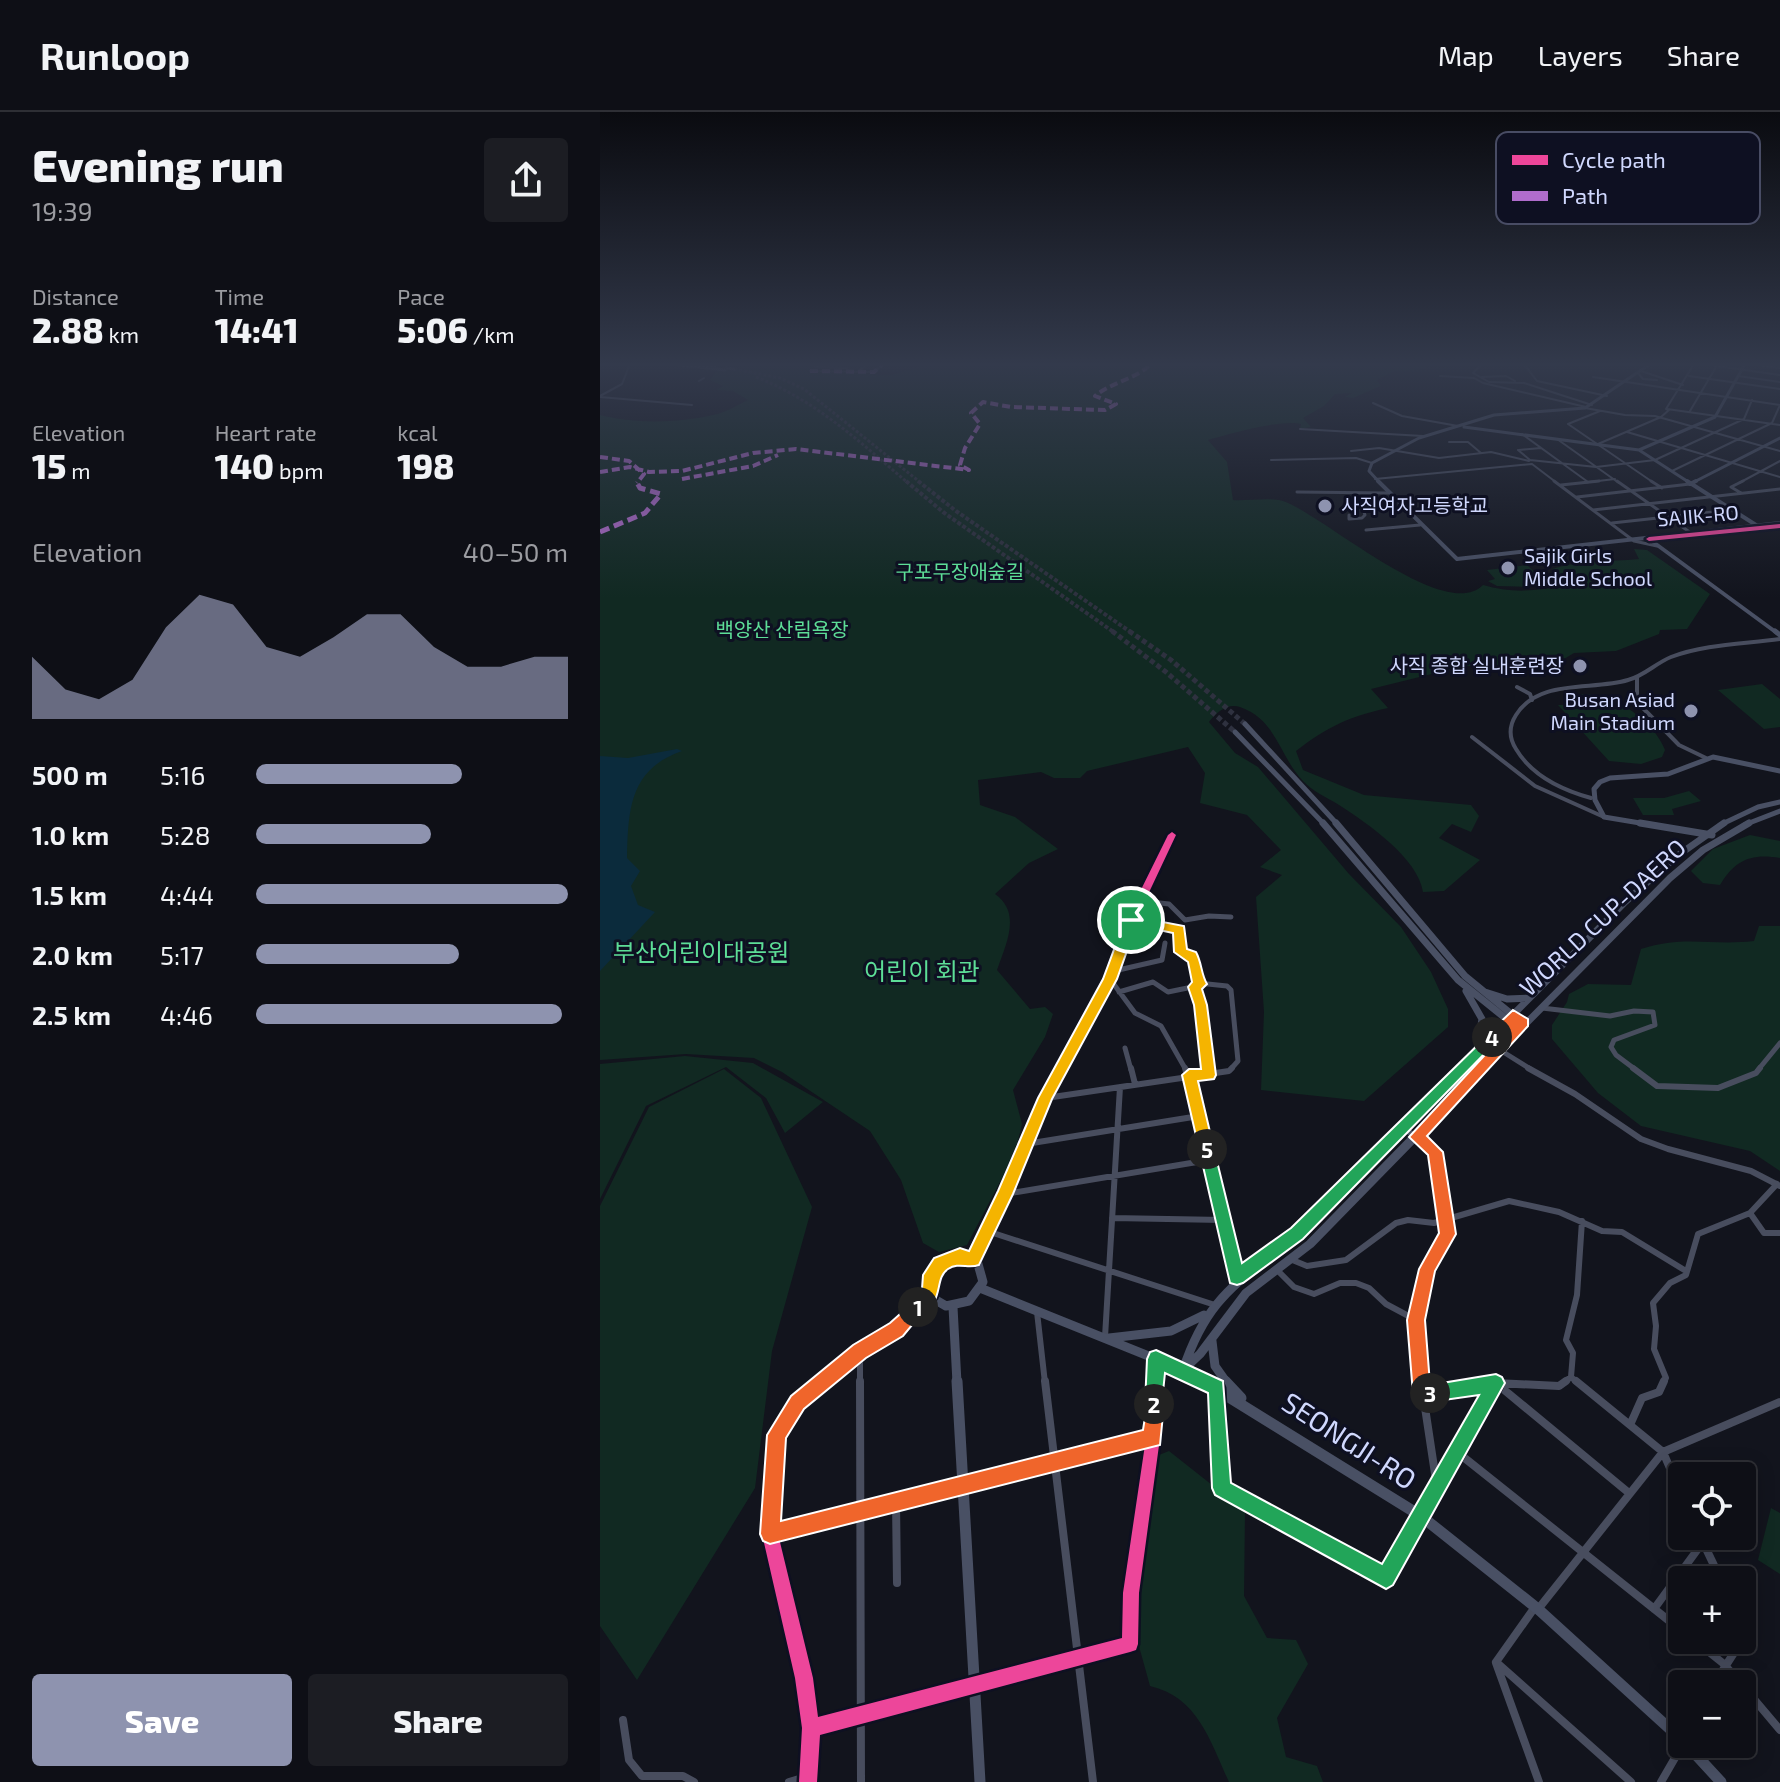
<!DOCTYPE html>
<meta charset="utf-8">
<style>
:root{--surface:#0e0f16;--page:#1c1d23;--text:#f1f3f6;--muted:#9b9ca1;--line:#2e2f35;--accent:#8e93af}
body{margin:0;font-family:"Exo 2","Noto Sans KR",sans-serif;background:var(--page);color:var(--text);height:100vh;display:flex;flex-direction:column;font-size:30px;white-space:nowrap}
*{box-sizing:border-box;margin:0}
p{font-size:26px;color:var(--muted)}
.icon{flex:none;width:44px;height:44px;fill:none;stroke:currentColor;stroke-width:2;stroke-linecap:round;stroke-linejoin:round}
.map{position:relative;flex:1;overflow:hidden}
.side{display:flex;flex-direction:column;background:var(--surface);width:600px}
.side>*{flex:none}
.buttons{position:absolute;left:1068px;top:1350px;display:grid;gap:16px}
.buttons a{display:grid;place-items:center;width:88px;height:88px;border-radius:8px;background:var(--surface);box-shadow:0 4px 20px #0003,0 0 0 2px var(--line);font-size:40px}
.pin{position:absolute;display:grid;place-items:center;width:68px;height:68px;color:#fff;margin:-34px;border:4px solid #fff;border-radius:50%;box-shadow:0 2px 8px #0007}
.km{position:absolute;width:40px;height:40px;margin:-20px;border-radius:50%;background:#222;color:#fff;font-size:22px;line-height:40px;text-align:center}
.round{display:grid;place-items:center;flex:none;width:84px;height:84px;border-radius:8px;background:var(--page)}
.headline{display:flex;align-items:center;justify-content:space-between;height:136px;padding:0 32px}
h1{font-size:44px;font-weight:800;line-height:60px}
.figures{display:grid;grid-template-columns:repeat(3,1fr);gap:12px;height:136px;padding:8px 32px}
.figures div{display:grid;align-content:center}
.figures b{font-size:34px;font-weight:800}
.figures small{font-size:22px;font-weight:400}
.figures p{font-size:22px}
.chart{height:224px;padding:16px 32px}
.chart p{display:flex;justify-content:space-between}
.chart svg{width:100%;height:144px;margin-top:8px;fill:var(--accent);opacity:.7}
.action{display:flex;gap:16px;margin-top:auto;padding:16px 32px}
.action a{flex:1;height:92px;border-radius:8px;background:var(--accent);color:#fff;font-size:32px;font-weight:800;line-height:92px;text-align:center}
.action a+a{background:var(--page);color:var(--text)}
ul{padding:0 32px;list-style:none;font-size:26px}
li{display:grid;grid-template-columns:128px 96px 1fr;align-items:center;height:60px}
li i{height:20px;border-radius:10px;background:var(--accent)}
header{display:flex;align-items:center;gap:48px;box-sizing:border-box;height:112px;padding:0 40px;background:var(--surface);border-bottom:2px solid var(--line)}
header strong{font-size:38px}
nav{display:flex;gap:44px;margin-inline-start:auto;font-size:28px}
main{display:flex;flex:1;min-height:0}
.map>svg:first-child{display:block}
</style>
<header>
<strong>Runloop</strong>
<nav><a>Map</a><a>Layers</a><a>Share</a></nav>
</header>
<main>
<section class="side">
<div class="headline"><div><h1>Evening run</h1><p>19:39</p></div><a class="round"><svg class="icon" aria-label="share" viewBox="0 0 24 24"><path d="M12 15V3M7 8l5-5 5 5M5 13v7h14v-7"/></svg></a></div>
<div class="figures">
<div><p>Distance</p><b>2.88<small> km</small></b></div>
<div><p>Time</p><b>14:41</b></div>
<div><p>Pace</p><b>5:06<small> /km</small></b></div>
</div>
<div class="figures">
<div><p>Elevation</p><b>15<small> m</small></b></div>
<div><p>Heart rate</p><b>140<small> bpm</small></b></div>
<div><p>kcal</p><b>198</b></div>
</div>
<div class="chart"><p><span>Elevation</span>40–50 m</p>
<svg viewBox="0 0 160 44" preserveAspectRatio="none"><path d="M0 44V25L10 35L20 38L30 32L40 16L50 6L60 9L70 22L80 25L90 19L100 12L110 12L120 22L130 28L140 28L150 25L160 25V44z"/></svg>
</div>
<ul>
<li><b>500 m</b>5:16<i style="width:66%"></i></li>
<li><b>1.0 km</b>5:28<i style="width:56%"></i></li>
<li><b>1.5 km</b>4:44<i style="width:100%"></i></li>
<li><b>2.0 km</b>5:17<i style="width:65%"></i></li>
<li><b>2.5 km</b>4:46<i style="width:98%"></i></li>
</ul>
<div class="action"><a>Save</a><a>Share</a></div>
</section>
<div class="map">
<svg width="1180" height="1670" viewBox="0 0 1180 1670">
<rect width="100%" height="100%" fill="#12141d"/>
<path fill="#112922" d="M142,252H216L207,260L292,263L329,252L827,254L825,257L792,260L777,268L781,274L753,286L745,285L752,281L735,282L724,294L703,306L711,315L700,317L701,312C682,307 629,322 608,328L627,350L633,388C648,389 669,385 683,389C722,402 845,512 883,473C910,481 935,480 963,473L965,469L952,457C981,448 1009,450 1039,447L1034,437L1047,438L1110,482L1087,517L1060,518L1059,522L1016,539L974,541L959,550L914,558L899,554H864L771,577L788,596C750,604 727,615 696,639L703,658L764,683L871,693L879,704L871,720L852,712L839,726L880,748L844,779L823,780C818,746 767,711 739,693C728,686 712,679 703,669C679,644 677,608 640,595C627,591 616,601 609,610L635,641L658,655L749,762L801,815L831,860L848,897V915L764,989L661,978L664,900L656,785L682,763L660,755L681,738L647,703L600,691L605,661L588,635L487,659L480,666H454L441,660L378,668L380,693L415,705L458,737L429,751L395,782C422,801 406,832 397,858L430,897L445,895L453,902L445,925L413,978L422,1012L415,1041L367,1133L339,1140L323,1131L301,1068L270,1019L182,960L154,946L86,942L0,948V303C35,312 78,311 113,303C125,301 137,293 148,288L133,279L117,278L123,274L110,268L117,258L139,257Z
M927,453L941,466L930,468L939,475L897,474L888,469L895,467L887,458Z
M1162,572L1180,587V615L1164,617L1118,578Z
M983,582C1014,581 1054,609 1065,638L1062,645L1041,652L1009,649L958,593H966L972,585Z
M1089,679L1101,689L1072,697L1074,703H1043L1033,686H1064Z
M1150,723L1180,729V746C1151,741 1135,748 1120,773L1103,771L1091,759L1113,737Z
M1159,814H1180V1059L1150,1039L1041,1014L998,981L952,927V913L967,890L969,882L988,872L1031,873L1041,837C1084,823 1111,834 1154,829Z
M85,944L153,951L223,990L185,1021L166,986L126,955L46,994L0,1087V952Z
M124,957L161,986L212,1095L172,1239L155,1376L37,1568L0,1514V1094L49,995Z
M569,1339L645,1399L644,1484L667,1526L696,1528L708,1552L677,1606L686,1645L717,1654L723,1670H629C610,1629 598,1585 550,1574L537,1527L543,1459L559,1343Z
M1171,1396L1180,1401V1462L1158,1448Z"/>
<path fill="#0b2b3c" d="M77,637L82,639C30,657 28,697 27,746L40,759L31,774L38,793L55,800L0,859V644L28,646Z"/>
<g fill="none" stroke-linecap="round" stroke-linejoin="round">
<path stroke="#2e313f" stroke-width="3" stroke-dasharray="3 2" stroke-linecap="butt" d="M134,257L180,266L204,277L321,371
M156,265C215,288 260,330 308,371"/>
<path stroke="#2e313f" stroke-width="4" stroke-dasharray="4 2" stroke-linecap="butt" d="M306,369L343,400L515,521
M318,369L356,399L532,521"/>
<path stroke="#2e313f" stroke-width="5" stroke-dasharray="5 3" stroke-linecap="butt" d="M512,519L566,560L635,620
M529,519L571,548L645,612"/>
<path stroke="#484d5e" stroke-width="2" d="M882,252L873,261L889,270
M924,252L937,269L1007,284
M1103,252L1180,263
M1150,252L1180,256
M215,255L247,256
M210,259L274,260L283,252
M259,259L267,252
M1041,259L1083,273
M1038,261L1043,267L1057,268
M840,264L874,266L883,271L986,295
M1089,264L1180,277
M1138,264L1180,270
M881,265L906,264L915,269
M993,265L1180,293
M99,269L104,266
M890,270L924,271L992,293
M0,284L22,272L30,252
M0,285L92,293
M773,291L802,304L858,314
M985,296L1025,303L1055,304L1180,339
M1067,297L1180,313
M1000,299L968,312L1054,371
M1090,299L1116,255
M700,317L823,324
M1027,320L1180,365
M922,322L988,370
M957,327L1019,371
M849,330H868L881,341
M998,332L1061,305L1069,298L1066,297L1094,252
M918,338L930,348L996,355L1055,348L1144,307L1152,288
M919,338L941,336
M751,339L779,336L839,346L891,340L929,349
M671,348L756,346L772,351
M932,352L957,371
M1072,359L1172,311L1180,293
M775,367L932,352
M981,371L1015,367
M1139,371L1180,349"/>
<path stroke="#484d5e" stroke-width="3" d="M954,369L1034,429L1057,434
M1017,369L1091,421
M1051,369L1062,376
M961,373L999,369
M697,380L788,381
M1141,381L1131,375L1143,369
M977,385L1090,372
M793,386L788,387L795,400
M993,398L1180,377
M749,403V407L762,406L765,403L762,394L791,393
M1012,411L1131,398
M766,418L820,413"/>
<path stroke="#484d5e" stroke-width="4" d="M1037,566V590L1079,633L1106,646
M917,575L930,582L932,588
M872,625L935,674L1004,705
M991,686C962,678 932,664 916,637C909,626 909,614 916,603C939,566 992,579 1028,568C1044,564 1056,551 1071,545C1105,532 1145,532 1180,527"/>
<path stroke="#484d5e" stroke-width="5" d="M541,789L569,792L585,808L609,804L631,805
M531,808L579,817L580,838L592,845L598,871L627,874L631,878L638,949L630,958
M514,859L562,848L565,831
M510,867L535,901L561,914L586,958
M595,875L601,893L608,958
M519,880L553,870L568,880L597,874
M942,896L1010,904L1034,899L1053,900L1055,913L1014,928L1011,935L1016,943L1036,958
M525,936L531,958
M900,938L932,958
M1158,958L1180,931"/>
<path stroke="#484d5e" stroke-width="6" d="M531,956L535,972
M585,956L637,1165
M608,956L609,963
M928,956L975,982L1041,1027L1068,1037L1151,1059L1180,1074
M1033,956L1057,974L1118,976L1156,961L1160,956
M446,986L629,959L632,956
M804,1016L835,1040L848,1122L827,1157L816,1208L821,1271
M426,1032L599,1004
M405,1082L609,1048
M1150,1101L1164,1121H1180
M512,1106L623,1108
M387,1119L615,1193
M690,1147L707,1154L746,1148L796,1111L808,1108L834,1111L909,1089L959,1100L1002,1119L1022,1120L1086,1159
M677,1158L694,1175L714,1182L740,1171H756L769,1176L786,1192L816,1208
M437,1200L445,1271
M505,1225L520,975
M260,1240V1271
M971,1265L978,1271
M221,1271L260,1240L297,1217L331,1181
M555,1271L556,1248
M895,1271H898
M963,1271L971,1265L973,1241L966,1228L977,1183L982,1109
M1063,1271L1066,1266L1054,1237L1056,1214L1053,1191L1070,1171L1086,1163L1098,1122L1150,1101L1177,1072"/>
<path stroke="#484d5e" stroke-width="8" d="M260,1269L261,1670
M445,1269L493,1670
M821,1269L837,1375
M976,1269L1063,1340L1082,1384
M897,1272L1029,1381
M617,1280L622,1376L786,1466L896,1271
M822,1282L896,1271L959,1274L966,1269
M1030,1313L1042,1286L1059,1280L1064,1269
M857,1340L1082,1519
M296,1389L297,1471
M170,1422L553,1326
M1100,1424L1121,1468
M939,1496L1063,1340L1180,1290
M1054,1497L1103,1430
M1094,1528L1124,1552L1141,1572
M896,1550L1031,1670
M896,1550L935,1495
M896,1551L939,1670
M1114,1572L1146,1522L1142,1514
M1142,1573L1180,1618
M23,1608L29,1648L42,1664H83L94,1670
M211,1616L530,1532C532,1444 552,1357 555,1269
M189,1670L209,1664
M208,1670L211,1616L204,1566L170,1422L176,1323L198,1290L224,1269
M1061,1670L1083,1632"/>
<path stroke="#495064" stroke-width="3" d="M91,252L115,254
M127,256L134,257
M864,315L1039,338L1090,371
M1039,338L1115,305L1145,252
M780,371L769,359L772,351L819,326L894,303L985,296L1050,252
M1092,371L1180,326"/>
<path stroke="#495064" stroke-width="4" d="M778,369L857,447L1180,411
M1087,369L1156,413
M1090,372L1096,369
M1049,427L1177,521"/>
<path stroke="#495064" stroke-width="5" d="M1175,519L1180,523
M645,612L738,713
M635,620L725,713
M1052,713L1004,705L995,688L994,677L1000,670L1010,666L1068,662L1113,645L1180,659
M1120,713L1158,695L1180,690
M1144,713L1180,699"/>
<path stroke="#495064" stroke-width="7" d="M723,711L858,868L910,910
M736,711L865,864L915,905
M1040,711L1112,723
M866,879L882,907L877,938
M885,880L907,887L929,886
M460,958L510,867L531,808L572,723
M858,958L1024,791L1077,744L1124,711
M880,958L1070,766L1103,738L1149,711"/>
<path stroke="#495064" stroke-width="9" d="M360,1144L378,1152L383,1170L369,1189L346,1194L334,1187L330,1169L340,1152Z
M373,1148L461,956
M380,1176L556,1247L607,1271
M353,1195L357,1271
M509,1226L571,1219L604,1203
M612,1229L615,1254L627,1271
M584,1257L600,1242L646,1181L710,1132L882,956
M583,1258C608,1182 641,1170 697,1121C753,1072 808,1009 860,956"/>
<path stroke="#495064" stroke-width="11" d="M357,1269L380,1670
M603,1269L821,1404L938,1497L1082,1628
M625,1269L641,1286
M1086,1632L1121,1670"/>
<path stroke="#495064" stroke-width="3" d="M72,252L125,258"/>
<path stroke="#b06ccc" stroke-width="4" stroke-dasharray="8 4" stroke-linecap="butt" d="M210,259L274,260L283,252
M0,345L29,349L44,362L37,371
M0,360L30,355L49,360L82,359L153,341L196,337L369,358L360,353L365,336L380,312L371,301L383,290L411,295L505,298L516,292L495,284C512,270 536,267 551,252
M82,367L153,354L178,343"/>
<path stroke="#b06ccc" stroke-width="5" stroke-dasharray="10 5" stroke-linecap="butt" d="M0,420L45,401L61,382L40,376L36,369"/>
<g stroke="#0e1022" stroke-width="5">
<path id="cycleway" d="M1180,412V416L1049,429L1046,427L1049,425Z
M572,720L576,723L536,808L515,867L450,987L411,1082L378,1152L373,1154L368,1152L366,1148L399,1080L439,986L505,867L526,808L568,723Z
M331,1175L336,1176L338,1181L336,1186L302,1222L265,1245L203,1295L183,1325L178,1422L213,1566L218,1605L522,1526L523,1481L546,1326L549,1247L551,1242L556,1240L561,1242L563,1247L560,1326L539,1481L538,1532L536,1538L530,1540L220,1623L217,1670H199L202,1616L195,1566L162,1422L169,1323L193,1285L255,1235L292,1212L326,1176Z
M896,1264L901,1266L903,1271L901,1276L792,1472L786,1474L617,1381L614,1376L610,1276L612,1271L617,1269L622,1271L624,1276L629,1372L783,1455L891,1266Z"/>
</g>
<use href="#cycleway" fill="#ed469a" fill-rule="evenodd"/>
</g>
<linearGradient id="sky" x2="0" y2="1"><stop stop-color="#0a0b10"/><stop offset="0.52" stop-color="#333a4c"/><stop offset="1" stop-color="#333a4c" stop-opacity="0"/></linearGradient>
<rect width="1180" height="486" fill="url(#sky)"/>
<path fill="#f5b400" stroke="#fff" stroke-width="2" d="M531,804L538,808L517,867L452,987L413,1082L379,1153C368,1157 359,1150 348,1157C333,1167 346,1192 318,1203L312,1201L309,1195L322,1177L323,1163L334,1146L360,1136L369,1139L398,1079L438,986L503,867L525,808Z"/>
<path fill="#f0652b" stroke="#fff" stroke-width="2" d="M318,1186L324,1189L327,1195L303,1224L266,1246L204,1297L186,1326L181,1409L543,1318L548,1286L554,1283L561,1286L564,1292L560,1333L170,1432L163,1429L160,1422L167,1323L191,1284L253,1233L290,1211Z"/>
<path fill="#22a559" stroke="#fff" stroke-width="2" d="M556,1238L623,1269L631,1371L782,1452L879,1283L830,1290L824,1287L821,1281L824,1274L896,1262L902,1265L905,1271L793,1473L786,1477L615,1383L612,1376L608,1281L565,1261L561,1299L554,1302L548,1299L545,1292L547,1247L550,1240Z"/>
<path fill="#f0652b" stroke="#fff" stroke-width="2" d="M913,898L928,907V914L827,1024L843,1040L856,1122L835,1159L825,1208L830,1272L837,1274L840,1281L837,1287L822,1291L815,1289L813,1282L807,1208L819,1157L839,1121L828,1043L809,1025L907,919L892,930L885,925Z"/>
<path fill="#22a559" stroke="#fff" stroke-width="2" d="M892,919L897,921V929L703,1127L643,1171L637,1173L630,1171L599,1037L601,1033L607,1031L614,1037L642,1151L691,1116Z"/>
<path fill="#f5b400" stroke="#fff" stroke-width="2" d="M531,804L584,814L587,837L596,840C602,851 601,862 607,872L602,877L607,893L616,963L614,967L598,969L614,1037L607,1044L599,1037L582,963L589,957H601L594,893L588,875L592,870L588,850L574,840L573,821L527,811L525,808Z"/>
<g fill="#8e93af" stroke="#0e1022" stroke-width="3">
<circle cx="725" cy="394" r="8"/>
<circle cx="908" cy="456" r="8"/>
<circle cx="980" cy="554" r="8"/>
<circle cx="1091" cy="599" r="8"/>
</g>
<g text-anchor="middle" stroke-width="6" stroke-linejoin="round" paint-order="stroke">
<g font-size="20" fill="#d0d8fe" stroke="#0e1022" text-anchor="start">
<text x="741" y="401">사직여자고등학교</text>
<text x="924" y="451">Sajik Girls<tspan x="924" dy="23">Middle School</tspan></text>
<text x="964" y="561" text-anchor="end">사직 종합 실내훈련장</text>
<text x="1075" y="595" text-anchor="end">Busan Asiad<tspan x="1075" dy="23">Main Stadium</tspan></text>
</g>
<g font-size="20" fill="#d0d8fe" stroke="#0e1022">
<text transform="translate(1098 404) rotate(-5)" y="7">SAJIK-RO</text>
</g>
<g font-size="20" fill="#5ddd97" stroke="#0e1022">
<text x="360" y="467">구포무장애숲길</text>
<text x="182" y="525">백양산 산림욕장</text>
</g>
<g font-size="24" fill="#d0d8fe" stroke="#0e1022">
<text transform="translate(1003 806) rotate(-43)" y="8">WORLD CUP-DAERO</text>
</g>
<g font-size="24" fill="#5ddd97" stroke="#0e1022">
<text x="101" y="849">부산어린이대공원</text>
<text x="322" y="868">어린이 회관</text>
</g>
<g font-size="28" fill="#d0d8fe" stroke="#0e1022">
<text transform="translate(749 1329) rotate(33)" y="10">SEONGJI-RO</text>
</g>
</g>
<rect x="896" y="20" width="264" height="92" rx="12" fill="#0e1022" stroke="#484c64" stroke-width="2"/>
<rect x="912" y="43" width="36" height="10" fill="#ed469a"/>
<rect x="912" y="79" width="36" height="10" fill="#b06ccc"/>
<g font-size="22" fill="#d0d8fe">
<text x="962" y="56">Cycle path</text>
<text x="962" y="92">Path</text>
</g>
</svg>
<div class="buttons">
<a><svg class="icon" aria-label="locate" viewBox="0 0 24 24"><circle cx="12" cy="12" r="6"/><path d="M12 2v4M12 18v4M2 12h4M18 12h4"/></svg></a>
<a>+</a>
<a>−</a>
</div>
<div class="pin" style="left:531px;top:808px;background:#1e9e55"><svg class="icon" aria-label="arrive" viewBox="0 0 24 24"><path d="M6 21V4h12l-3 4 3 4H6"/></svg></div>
<b class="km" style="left:318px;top:1195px">1</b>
<b class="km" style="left:554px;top:1292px">2</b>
<b class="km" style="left:830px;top:1281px">3</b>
<b class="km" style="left:892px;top:925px">4</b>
<b class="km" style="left:607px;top:1037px">5</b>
</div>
</main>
